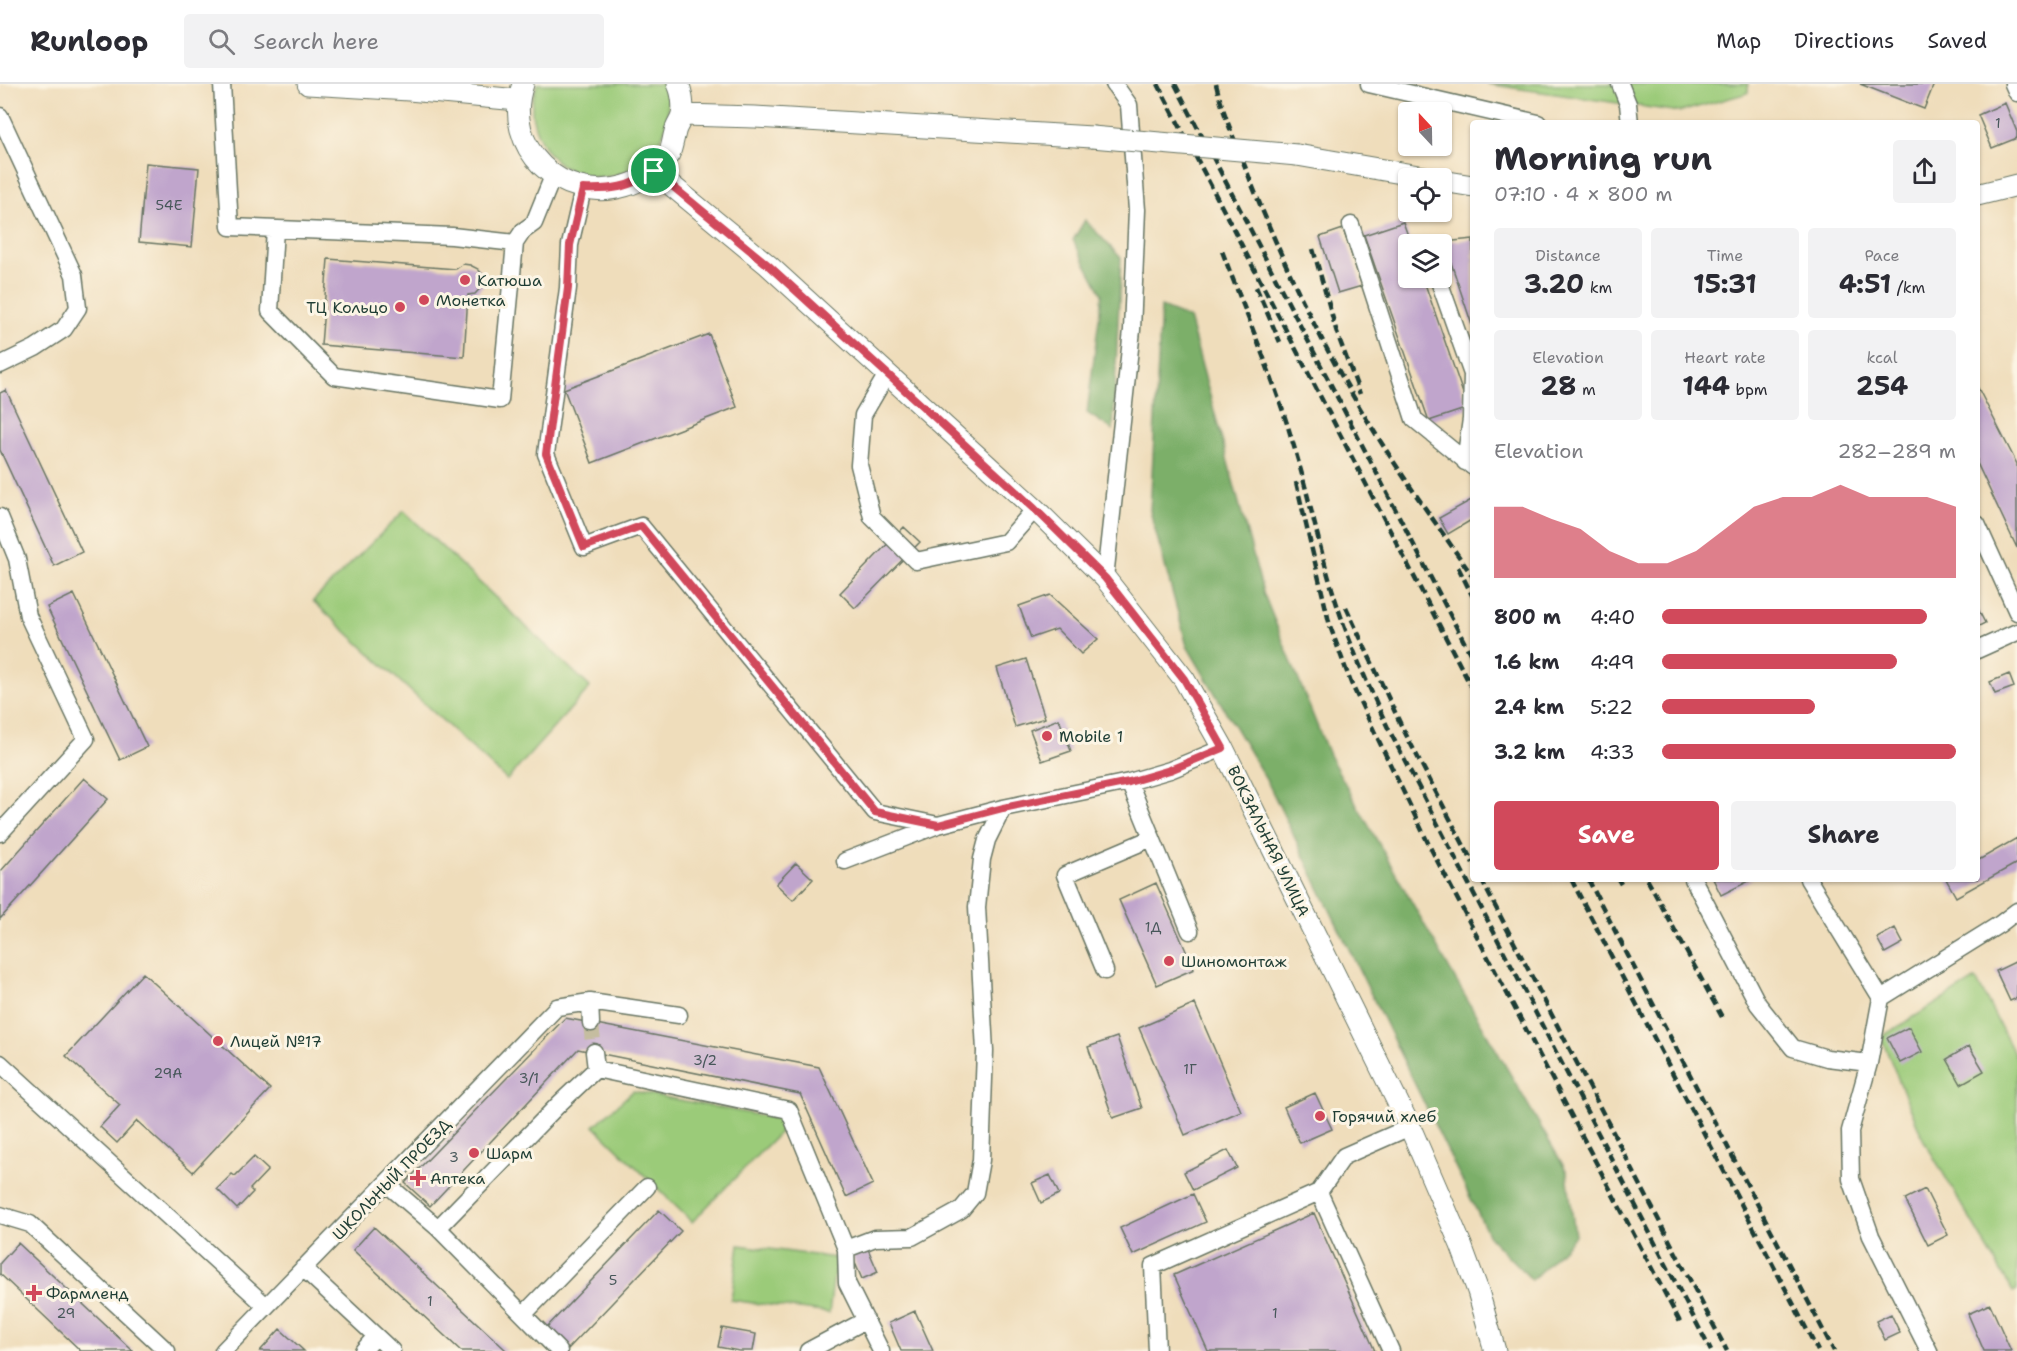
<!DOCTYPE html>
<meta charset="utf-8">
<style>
:root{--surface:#fff;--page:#f2f2f3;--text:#2b2b33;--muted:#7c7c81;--line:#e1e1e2;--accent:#d1495b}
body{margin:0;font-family:"Shantell Sans",sans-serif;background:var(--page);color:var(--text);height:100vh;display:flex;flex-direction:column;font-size:22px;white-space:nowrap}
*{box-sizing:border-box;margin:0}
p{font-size:20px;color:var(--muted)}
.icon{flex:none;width:33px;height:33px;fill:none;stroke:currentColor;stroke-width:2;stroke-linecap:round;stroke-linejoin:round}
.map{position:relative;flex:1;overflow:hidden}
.drawer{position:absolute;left:1470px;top:36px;width:510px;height:762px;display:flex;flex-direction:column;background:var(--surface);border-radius:6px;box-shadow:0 2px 4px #0004}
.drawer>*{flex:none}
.needle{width:39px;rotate:338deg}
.fabs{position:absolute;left:1398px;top:18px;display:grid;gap:12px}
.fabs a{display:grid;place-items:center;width:54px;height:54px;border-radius:6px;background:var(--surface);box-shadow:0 2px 4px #0004;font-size:30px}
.pin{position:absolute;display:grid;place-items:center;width:51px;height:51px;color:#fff;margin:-26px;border:3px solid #fff;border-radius:50%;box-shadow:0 2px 6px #0007}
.round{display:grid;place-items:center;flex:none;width:63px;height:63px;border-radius:6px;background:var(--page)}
.overview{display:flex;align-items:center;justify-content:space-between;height:102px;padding:0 24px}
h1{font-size:33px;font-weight:700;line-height:45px}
.metrics{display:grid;grid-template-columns:repeat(3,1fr);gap:9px;height:102px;padding:6px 24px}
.metrics div{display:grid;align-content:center;border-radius:6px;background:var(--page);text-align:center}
.metrics b{font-size:26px;font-weight:700}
.metrics small{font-size:16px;font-weight:400}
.metrics p{font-size:16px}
.chart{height:168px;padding:12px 24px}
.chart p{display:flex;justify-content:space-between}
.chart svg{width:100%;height:108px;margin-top:6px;fill:var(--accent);opacity:.7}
.action{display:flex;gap:12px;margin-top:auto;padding:12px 24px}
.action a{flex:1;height:69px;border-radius:6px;background:var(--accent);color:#fff;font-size:24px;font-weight:700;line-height:69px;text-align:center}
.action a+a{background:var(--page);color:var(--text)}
ul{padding:0 24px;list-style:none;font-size:20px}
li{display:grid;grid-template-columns:96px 72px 1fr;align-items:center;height:45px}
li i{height:15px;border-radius:8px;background:var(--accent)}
header{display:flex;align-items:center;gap:36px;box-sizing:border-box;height:84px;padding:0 30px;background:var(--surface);border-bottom:2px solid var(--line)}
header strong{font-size:28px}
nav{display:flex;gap:33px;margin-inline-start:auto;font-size:21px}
.search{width:420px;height:54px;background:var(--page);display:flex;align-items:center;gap:15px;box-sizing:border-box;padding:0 21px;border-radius:6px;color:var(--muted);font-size:22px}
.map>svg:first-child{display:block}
</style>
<header>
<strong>Runloop</strong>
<div class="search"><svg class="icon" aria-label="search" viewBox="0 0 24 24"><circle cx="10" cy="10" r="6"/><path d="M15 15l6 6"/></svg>Search here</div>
<nav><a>Map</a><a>Directions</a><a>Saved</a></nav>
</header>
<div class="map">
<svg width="2017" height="1267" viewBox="0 0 2017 1267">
<rect width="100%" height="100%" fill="#fcf5e5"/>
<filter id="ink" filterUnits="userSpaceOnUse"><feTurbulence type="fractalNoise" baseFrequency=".0167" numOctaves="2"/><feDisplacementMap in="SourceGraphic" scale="12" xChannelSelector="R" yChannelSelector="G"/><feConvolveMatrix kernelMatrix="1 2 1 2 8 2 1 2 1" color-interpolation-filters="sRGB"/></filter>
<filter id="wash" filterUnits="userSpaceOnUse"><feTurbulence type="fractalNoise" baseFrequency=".008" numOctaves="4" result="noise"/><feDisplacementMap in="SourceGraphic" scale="24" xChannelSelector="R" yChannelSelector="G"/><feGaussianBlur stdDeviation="1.35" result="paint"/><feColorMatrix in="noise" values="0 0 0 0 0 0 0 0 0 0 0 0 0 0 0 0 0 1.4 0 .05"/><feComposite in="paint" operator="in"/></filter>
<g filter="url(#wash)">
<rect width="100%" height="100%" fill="#efddbb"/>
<path fill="#9bcb79" stroke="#5d8456" stroke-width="1.5" d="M537,0H664C690,79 586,129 543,61C537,50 531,36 532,22C532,15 535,7 537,0Z
M1487,0H1748V9L1680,28Z
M404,427L590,603L507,696L313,517Z
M1976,895L2017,975V1206L2013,1208L1923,1055L1881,953Z
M633,1007L778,1035L782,1046L692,1138L594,1042Z
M739,1161L836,1174L829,1229L731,1216Z"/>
<path fill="#7caf69" stroke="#4e764e" stroke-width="1.5" d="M1085,136L1121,174L1113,346L1087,329L1102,210L1073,156Z
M1161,223L1189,234L1263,508L1329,671L1454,893L1567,1088L1575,1152L1532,1196L1490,1154L1268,699L1187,562L1150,427Z"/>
<g id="blocks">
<path fill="#c0a5cc" d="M1860,0H1934L1924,25Z
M2005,19L2017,48V54L1992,64L1978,31Z
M146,79L199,84L192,163L139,158Z
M1403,138L1411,160H1408V194H1423L1468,324L1429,337L1364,151Z
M1343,145L1362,202L1338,209L1320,153Z
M1473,155V244L1444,158Z
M328,175L456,185L463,180L470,181L478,185L483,191L484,200L475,210L468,211L464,273L321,261Z
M709,250L737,323L592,379L564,305Z
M1977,302L2017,380V464L1977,379Z
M6,306L82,468L54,482L0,366V309Z
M1473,415V435L1448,450L1439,434Z
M904,443L920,458L855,524L840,509Z
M74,510L147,663L120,676L47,523Z
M1050,511L1098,555L1081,570L1057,545L1031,554L1019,522Z
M1977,523L1985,539L1977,543Z
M1026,575L1045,634L1015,643L997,584Z
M2009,590L2014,603L1995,610L1990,598Z
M1059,635L1071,667L1042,677L1030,646Z
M84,694L108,715L0,835V788Z
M2017,754V779L1956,813L1946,795H1977V777Z
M796,779L813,795L793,816L776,800Z
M1713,795H1753L1721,811Z
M1156,799L1194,885L1157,901L1119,816Z
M1895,844L1903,859L1885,869L1877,854Z
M2017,877V914L2010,917L1996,887Z
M143,889L270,1005L193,1088L137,1037L117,1059L100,1043L120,1021L66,972Z
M1195,920L1241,1027L1185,1051L1139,944Z
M565,934L819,983L873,1100L846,1113L800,1010L578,965L430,1122L405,1099Z
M1909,943L1922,968L1900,979L1887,954Z
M1117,953L1142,1024L1113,1034L1088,963Z
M1969,962L1984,987L1961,1000L1947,975Z
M1315,1009L1332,1045L1300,1059L1284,1023Z
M1228,1066L1237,1084L1193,1106L1184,1088Z
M254,1073L268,1086L250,1105L253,1108L237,1125L217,1105L232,1090L235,1092Z
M1050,1091L1059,1110L1041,1119L1032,1099Z
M1925,1105L1948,1151L1928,1161L1905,1115Z
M1193,1110L1206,1138L1133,1171L1120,1144Z
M659,1126L681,1147L568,1265L546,1244Z
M1314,1129L1375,1267H1208L1174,1191Z
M374,1143L507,1267H461L353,1166Z
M18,1159L133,1267H81L0,1190V1179Z
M868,1165L878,1188L862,1195L852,1172Z
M1990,1220L2011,1267H1984L1968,1230Z
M915,1227L933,1267H901L889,1239Z
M1891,1230L1900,1249L1885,1256L1876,1237Z
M722,1244L756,1250L753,1267H739L718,1263Z
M280,1245L304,1267H260Z"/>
</g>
</g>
<g filter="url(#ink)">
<use href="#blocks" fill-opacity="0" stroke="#687563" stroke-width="1.5"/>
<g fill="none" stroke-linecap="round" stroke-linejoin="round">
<path stroke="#c5bda0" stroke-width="16" stroke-dasharray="16 8" stroke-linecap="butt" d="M591,939L594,968"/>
<g stroke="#687563" stroke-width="19">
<path id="minor" d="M222,0L230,143L452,152L515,159L523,147L534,139L553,92
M1369,0L1538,39
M1620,0L1628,20L1630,39
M2013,0L2017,9
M0,32L74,191L78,224L64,245L35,264L0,281
M583,105L570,161L568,204L546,370L584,463L641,442L875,728L938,741
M1351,141L1414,335L1473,383
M275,145L270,227L334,292L500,316L515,159
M1438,194L1472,290L1471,335L1465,378
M887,290L863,331L859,381L872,433L916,477L1006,458L1035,425
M0,433L17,475L28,532L86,655L0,749
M1977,440L2017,528
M1105,494L1132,246L1137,126L1129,21L1114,0
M1977,566L2017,548
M1129,698L1190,847
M845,777L938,741L1003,724
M1693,795L1758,920L1793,964L1827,974L1869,979
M1808,795L1881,914
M1105,887L1065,791L1152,754
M1881,914L1869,979L1850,1047L1851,1095L1871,1152L1929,1267
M1881,914L2000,840L2017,827
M590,918L679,931
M594,968L596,985
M0,979L266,1222
M387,1100L438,1144L559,1267
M1319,1108L1391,1267
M0,1131L30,1140L167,1267
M438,1144L560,1019L596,985L789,1026L846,1165L847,1199L881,1267
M846,1165L875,1154L912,1153L961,1126L975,1109L981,1076L985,967L977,823L982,775L987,756L1003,724L1129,698L1170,686L1223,664
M303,1184L392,1267
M524,1230L647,1103
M223,1267L557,923L590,918L591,939
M363,1267L376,1252
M808,1267L866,1236
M1157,1267L1153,1182L1319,1108L1344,1072L1410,1043"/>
</g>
<g stroke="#687563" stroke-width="23">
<path id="major" d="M308,0L409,6L518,16
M523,0C501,63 562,121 625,102C642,97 659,86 669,70C672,64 673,55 675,48C676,42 681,37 682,31C684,23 682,8 678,0
M683,31L755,33L1092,53
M1297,71L1430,94
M654,87L768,181L1035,425L1105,494L1184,595L1223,664L1410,1043L1461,1161L1478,1207L1495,1267
M1442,97L1473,102
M1977,111L2017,101"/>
</g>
<use href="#minor" stroke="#fff" stroke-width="16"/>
<use href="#major" stroke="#fff" stroke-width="21"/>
<path stroke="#1f3d34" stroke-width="4.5" stroke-dasharray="9 4.5" stroke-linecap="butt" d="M1158,0L1473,606
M1175,0L1473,575
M1216,0C1224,34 1239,66 1251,98C1288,192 1333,285 1388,369C1415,411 1445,452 1473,493
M1313,165L1337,249L1360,310
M1222,167C1246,230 1273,292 1292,356C1311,417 1322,481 1344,541C1357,577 1373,612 1389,646L1711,1267
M1256,203L1280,258
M1296,398L1330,542L1351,599L1431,765L1680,1238
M1458,483L1473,513
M1346,523L1401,641L1473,779
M1481,795L1727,1267
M1571,795L1818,1267
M1588,795L1834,1267
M1618,795L1621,800
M1647,795L1722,933"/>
<g stroke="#687563" stroke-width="23" stroke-linecap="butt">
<path id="major-bridge" d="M1092,53L1297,71"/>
</g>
<use href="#major-bridge" stroke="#fff" stroke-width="21"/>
</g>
</g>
<g fill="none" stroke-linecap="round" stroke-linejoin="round" filter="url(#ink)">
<g stroke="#fff" stroke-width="12">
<path id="route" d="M654,87L768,181L1035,425L1105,494L1184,595L1223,664L1170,686L1129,698L1003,724L938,741L875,728L641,442L584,463L546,370L568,204L570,161L583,105C612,106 629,104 654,87Z"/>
</g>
<use href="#route" stroke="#d1495b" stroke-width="8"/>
</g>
<g fill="#d1495b" stroke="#fcf5e5" stroke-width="2">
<circle cx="465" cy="196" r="6"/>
<circle cx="424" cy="216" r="6"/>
<circle cx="400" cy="223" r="6"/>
<circle cx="1047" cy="652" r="6"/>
<circle cx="1169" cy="877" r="6"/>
<circle cx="218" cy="957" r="6"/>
<circle cx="1320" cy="1032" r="6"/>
<circle cx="474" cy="1069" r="6"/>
<path d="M415 1085h6v6h6v6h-6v6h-6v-6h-6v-6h6z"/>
<path d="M31 1200h6v6h6v6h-6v6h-6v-6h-6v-6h6z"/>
</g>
<g text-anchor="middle" stroke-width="6" stroke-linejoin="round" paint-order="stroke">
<g font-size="14" fill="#47575a">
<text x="1998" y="44">1</text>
<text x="169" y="126">54Е</text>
<text x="1153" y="848">1Д</text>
<text x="705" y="981">3/2</text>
<text x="1190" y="990">1Г</text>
<text x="168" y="994">29А</text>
<text x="529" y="999">3/1</text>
<text x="454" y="1078">3</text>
<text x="613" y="1201">5</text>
<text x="430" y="1222">1</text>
<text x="66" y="1234">29</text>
<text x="1275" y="1234">1</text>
</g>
<g font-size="16" fill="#1f3d34" stroke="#fcf5e5" text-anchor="start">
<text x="477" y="202">Катюша</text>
<text x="436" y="222">Монетка</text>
<text x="388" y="229" text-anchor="end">ТЦ Кольцо</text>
<text x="1059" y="658">Mobile 1</text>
<text x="1181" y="883">Шиномонтаж</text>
<text x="230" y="963">Лицей №17</text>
<text x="1332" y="1038">Горячий хлеб</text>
<text x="486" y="1075">Шарм</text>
<text x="430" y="1100">Аптека</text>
<text x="46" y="1215">Фармленд</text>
</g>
<g font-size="16" fill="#1f3d34" stroke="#fcf5e5">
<text transform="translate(1269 757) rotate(64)" y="6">ВОКЗАЛЬНАЯ УЛИЦА</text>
<text transform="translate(391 1095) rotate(-46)" y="6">ШКОЛЬНЫЙ ПРОЕЗД</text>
</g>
</g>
</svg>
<div class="fabs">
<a><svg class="needle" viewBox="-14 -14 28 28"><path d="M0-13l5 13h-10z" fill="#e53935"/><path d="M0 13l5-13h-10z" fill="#7c7c81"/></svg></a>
<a><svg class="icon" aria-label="locate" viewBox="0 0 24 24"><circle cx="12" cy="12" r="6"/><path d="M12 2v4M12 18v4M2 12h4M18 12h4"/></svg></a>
<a><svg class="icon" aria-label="layers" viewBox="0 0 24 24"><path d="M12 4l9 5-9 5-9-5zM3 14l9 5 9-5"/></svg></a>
</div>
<div class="pin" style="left:654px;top:87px;background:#1e9e55"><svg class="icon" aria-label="arrive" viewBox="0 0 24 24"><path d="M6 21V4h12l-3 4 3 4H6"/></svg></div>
<section class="drawer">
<div class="overview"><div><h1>Morning run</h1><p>07:10 · 4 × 800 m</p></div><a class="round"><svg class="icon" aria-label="share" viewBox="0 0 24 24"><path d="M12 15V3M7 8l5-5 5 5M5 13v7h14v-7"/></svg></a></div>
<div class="metrics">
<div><p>Distance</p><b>3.20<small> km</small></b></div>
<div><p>Time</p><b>15:31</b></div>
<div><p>Pace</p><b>4:51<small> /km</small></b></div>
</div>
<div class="metrics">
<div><p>Elevation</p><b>28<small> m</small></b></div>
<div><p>Heart rate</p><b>144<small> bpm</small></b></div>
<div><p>kcal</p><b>254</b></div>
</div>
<div class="chart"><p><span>Elevation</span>282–289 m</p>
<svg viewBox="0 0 160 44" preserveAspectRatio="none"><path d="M0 44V15L10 15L20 20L30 24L40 33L50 38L60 38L70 33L80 24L90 15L100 11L110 11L120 6L130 11L140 11L150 11L160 15V44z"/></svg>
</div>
<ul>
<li><b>800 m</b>4:40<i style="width:90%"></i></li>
<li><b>1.6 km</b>4:49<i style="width:80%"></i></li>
<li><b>2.4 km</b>5:22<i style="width:52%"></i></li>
<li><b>3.2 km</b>4:33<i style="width:100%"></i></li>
</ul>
<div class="action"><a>Save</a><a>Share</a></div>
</section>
</div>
